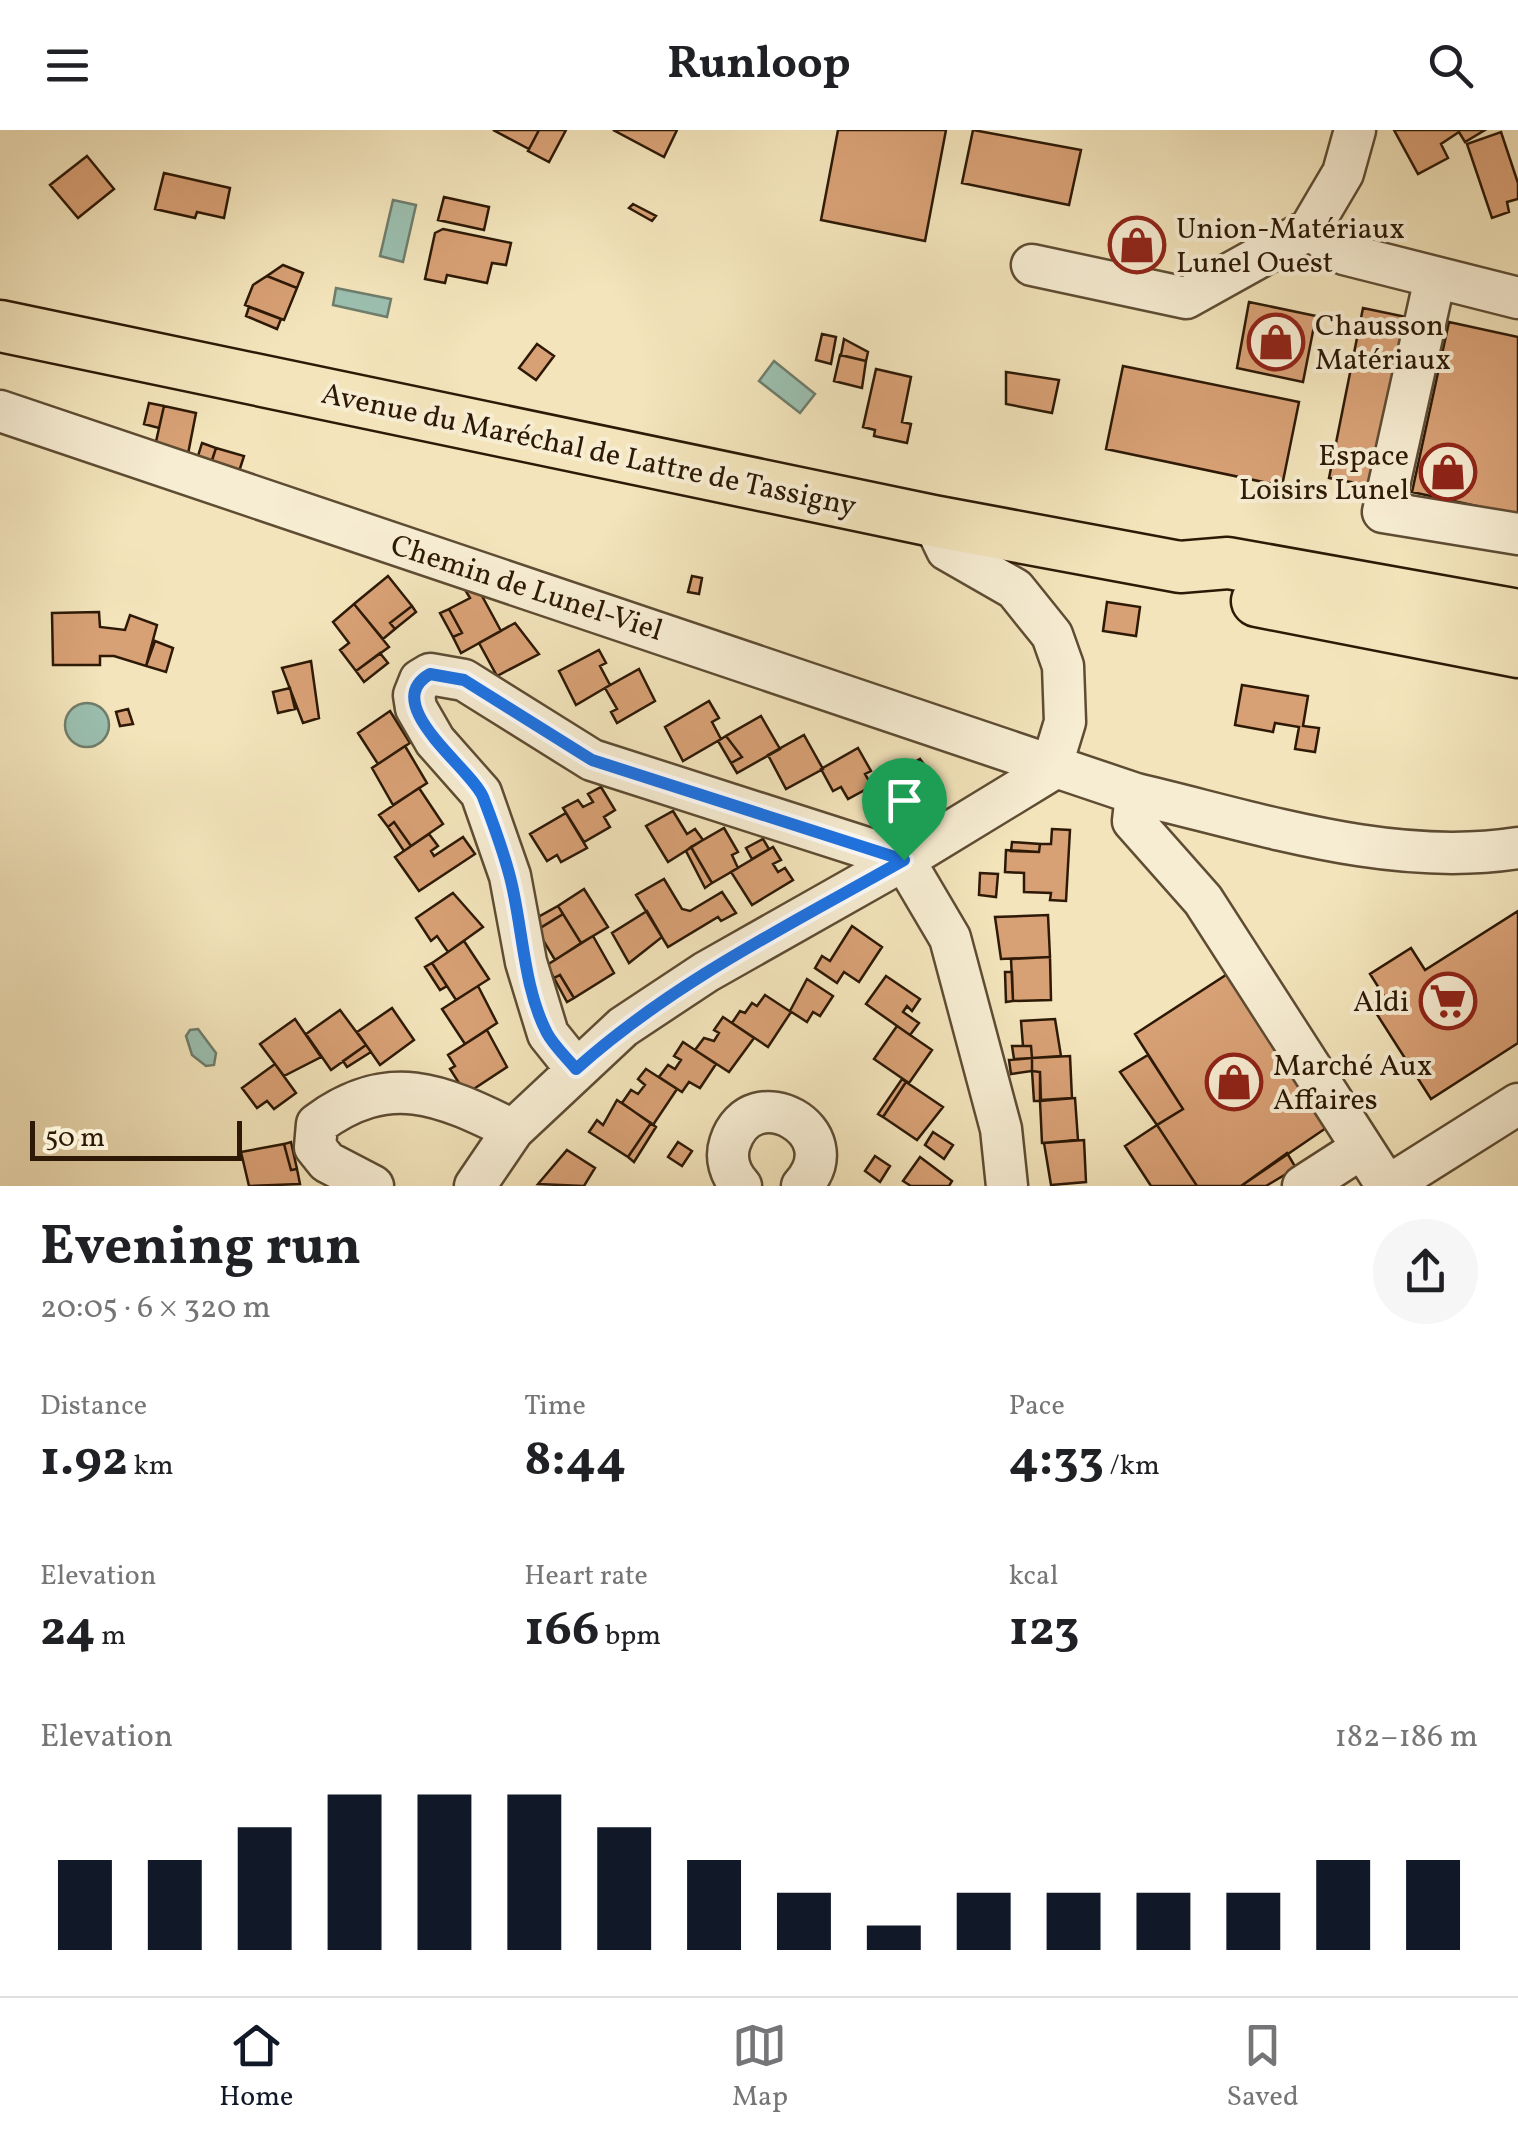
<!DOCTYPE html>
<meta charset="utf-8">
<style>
:root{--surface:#fff;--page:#f6f6f6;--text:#202124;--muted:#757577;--line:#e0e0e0;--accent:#111827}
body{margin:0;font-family:Vollkorn,serif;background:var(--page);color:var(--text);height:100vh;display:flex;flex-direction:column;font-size:38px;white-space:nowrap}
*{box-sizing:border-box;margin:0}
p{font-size:32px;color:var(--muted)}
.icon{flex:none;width:55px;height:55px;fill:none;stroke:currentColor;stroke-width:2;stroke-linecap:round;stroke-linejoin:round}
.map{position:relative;height:1056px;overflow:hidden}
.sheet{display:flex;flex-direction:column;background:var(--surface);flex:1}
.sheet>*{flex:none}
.scale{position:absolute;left:30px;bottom:25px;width:212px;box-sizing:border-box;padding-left:10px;border:5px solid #2d1906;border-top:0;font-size:28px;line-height:35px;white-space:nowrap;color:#2d1906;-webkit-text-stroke:8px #f7edd3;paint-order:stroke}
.pin{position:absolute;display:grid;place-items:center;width:85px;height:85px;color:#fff;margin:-102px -42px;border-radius:50% 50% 50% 0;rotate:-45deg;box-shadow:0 0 10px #0007}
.pin .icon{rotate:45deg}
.round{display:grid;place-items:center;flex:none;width:105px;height:105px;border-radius:52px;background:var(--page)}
.headline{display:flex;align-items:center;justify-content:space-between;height:170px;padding:0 40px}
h1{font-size:55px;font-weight:700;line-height:75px}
.figures{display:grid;grid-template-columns:repeat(3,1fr);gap:15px;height:170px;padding:10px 40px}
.figures div{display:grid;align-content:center}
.figures b{font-size:50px;font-weight:700}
.figures small{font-size:28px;font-weight:400}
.figures p{font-size:28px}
.chart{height:280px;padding:20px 40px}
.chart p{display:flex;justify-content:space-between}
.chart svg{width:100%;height:180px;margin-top:10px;stroke:var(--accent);stroke-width:6}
header{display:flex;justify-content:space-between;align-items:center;height:130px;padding:0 40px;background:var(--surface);font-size:45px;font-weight:700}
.tabs{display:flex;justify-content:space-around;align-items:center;height:140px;border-top:2px solid var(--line);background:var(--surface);font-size:28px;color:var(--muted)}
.tabs a{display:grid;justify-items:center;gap:5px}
.tabs .on{color:var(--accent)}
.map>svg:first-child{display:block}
</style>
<header><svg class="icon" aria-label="menu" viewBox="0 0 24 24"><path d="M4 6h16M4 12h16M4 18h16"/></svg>Runloop<svg class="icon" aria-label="search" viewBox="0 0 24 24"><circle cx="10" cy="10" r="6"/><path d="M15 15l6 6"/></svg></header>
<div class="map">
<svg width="1518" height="1056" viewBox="0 0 1518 1056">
<rect width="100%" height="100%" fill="#f3e4bb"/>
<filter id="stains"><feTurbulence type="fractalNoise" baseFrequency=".002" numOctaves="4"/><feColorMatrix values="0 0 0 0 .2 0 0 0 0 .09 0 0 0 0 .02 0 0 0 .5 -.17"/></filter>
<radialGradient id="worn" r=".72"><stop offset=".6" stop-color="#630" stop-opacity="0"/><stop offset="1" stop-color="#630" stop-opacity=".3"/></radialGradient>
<path fill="#9bbfaf" stroke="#6f7d6b" stroke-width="2.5" d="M393,70L416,75L403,132L380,126Z
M336,158L391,169L387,187L333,175Z
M774,231L815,264L800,283L759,251Z
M65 595a22 22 0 1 1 44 0a22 22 0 1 1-44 0Z
M198,899L216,923L214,935L206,936L192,925L186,906L190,900Z"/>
<path fill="#d8a075" stroke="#2d1906" stroke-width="2.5" d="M493,0H539L529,19Z
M539,0H566L549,32L528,21Z
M613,0H677L664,27Z
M838,0H946L925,111L821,90Z
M973,0L1081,20L1069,75L962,53Z
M1394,0H1485L1465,12L1459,2L1441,14L1448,28L1418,44Z
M1501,2L1518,53V69L1507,72L1509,82L1492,88L1467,14Z
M87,26L114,59L78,88L50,55Z
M164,43L230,58L224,88L197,82L195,88L155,79Z
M444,67L489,77L484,100L438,90Z
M633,74L656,86L652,91L629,78Z
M443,99L511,113L506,135L492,133L487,153L447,145L445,153L425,149L435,103Z
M283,135L303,143L297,158L267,146Z
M267,146L297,158L284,190L245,175L253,155Z
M1249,172L1316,186L1303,252L1237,238Z
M249,177L281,189L277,199L246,186Z
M1363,178L1406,187L1372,356L1329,348Z
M1449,192L1518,207V385L1412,362Z
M822,204L836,207L831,234L816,230Z
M844,209L868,222L866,231L841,225Z
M537,214L554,226L536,250L519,238Z
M840,225L866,231L862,258L834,251Z
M1123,236L1299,272L1282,356L1106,319Z
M876,239L911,247L902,292L911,294L907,313L874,306L875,300L863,297Z
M1006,242L1059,250L1052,283L1006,274Z
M149,273L164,276L159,298L144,294Z
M164,276L196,283L188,324L155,316Z
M202,313L216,318L208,343L194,339Z
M216,318L244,326L236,351L208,342Z
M388,446L412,476L390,493L395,499L383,509L354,474Z
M692,446L702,448L699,464L688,462Z
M475,453L501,501L461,523L453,507L462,503L449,479L470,468L464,458Z
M1107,472L1140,477L1136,506L1103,501Z
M354,474L389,517L356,541L340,520L349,513L333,492Z
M412,476L416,482L395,499L390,493Z
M449,479L462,503L453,507L440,483Z
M99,482L100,497L125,500L130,485L157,495L146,536L114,526H100V535H53L52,483Z
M515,493L539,524L497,546L479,513Z
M155,511L173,518L166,542L146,536Z
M599,520L606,533L600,536L610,555L576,575L559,541Z
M380,523L388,533L364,552L356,541Z
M311,531L319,588L303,593L282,538Z
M639,539L655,571L617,593L611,582L617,579L605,558Z
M1242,555L1308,566L1303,596L1319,598L1315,622L1295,619L1299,597L1275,593L1273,602L1235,595Z
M290,558L295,579L278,583L273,562Z
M709,571L719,588L712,592L721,609L683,631L665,597Z
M128,579L133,594L120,596L116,582Z
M390,581L410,613L378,634L358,603Z
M761,586L780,619L737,643L731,633L742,627L726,606Z
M804,605L823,639L786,659L768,625Z
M726,606L742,627L731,633L718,611Z
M405,616L427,653L393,675L372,638Z
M858,618L871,641L865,644L872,656L848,669L841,657L833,661L821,639Z
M920,629L943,660L905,681L900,672L885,679L872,656Z
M601,657L615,680L604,687L610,697L584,712L563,678L578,670L583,677L593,672L588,664Z
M419,658L443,694L411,716L394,692L388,697L379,685Z
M900,672L905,681L891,688L885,679Z
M673,681L687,704L695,699L703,710L668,732L646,696Z
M566,683L587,718L561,732L557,725L547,731L530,704Z
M394,692L411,716L404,721L388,697Z
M724,698L738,722L732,725L738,738L712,753L691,717Z
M1052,699L1070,700L1066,771L1050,770L1051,763L1024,762V743L1005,742L1006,720L1039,722L1040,714H1051Z
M429,704L438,716L431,721L434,726L463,707L475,724L419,761L395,727Z
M763,709L769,719L752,729L746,718Z
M1012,712L1040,714L1039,722L1011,721Z
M691,717L712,753L705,758L686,721Z
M773,717L781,730L773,734L778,742L785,738L793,750L752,775L731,742Z
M980,743L998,744L996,767L979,765Z
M664,749L682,779L690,781L722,762L736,783L721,791L718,787L668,817L636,765Z
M584,759L608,797L581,813L558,776Z
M453,763L483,797L448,822L437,806L431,811L416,788Z
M558,776L563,784L537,800L531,791Z
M647,781L662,807L629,833L612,803Z
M1518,781V913L1431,969L1371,875L1384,866L1370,844L1411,818L1425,840Z
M563,784L581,813L555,830L537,800Z
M1048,785L1050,827L1001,829L995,787Z
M852,796L882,817L859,852L844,842L837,853L815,838L822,826L830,831Z
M593,806L614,843L574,868L560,845L554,848L547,835Z
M464,811L489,849L456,870L432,833Z
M1050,827L1051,870L1013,871L1011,829Z
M432,833L447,856L440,860L425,837Z
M1232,841L1329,996L1241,1056H1197L1157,995L1183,979L1135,904Z
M1005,842H1012L1013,871L1006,872Z
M560,845L574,868L567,872L554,848Z
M886,846L920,869L912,881L907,876L903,882L919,893L910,905L866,874Z
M807,849L833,866L820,886L813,882L807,892L790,881Z
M478,856L497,893L465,914L442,879Z
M765,865L791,882L768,917L732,893L740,881L745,883L752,873L757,876Z
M392,878L414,910L380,935L357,902Z
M340,880L366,915L331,940L306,904Z
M723,887L754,908L729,942L695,920L704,908L714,911L719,903L714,900Z
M295,889L321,927L284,946L260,914Z
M1055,889L1061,926L1032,928L1031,916H1023L1021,891Z
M897,896L932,920L909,953L874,929Z
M487,900L507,937L466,964L450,939L455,936L448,925Z
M683,912L716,934L700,958L689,952L682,962L659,947L668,935L675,939L681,930L674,926Z
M366,915L371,922L347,937L343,931Z
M1012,916H1031L1032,928L1014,929Z
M1148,925L1183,979L1157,995L1120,942Z
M1070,926L1072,968L1041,970L1040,942L1032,941V928Z
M1032,928V941L1011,944L1009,930Z
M275,934L296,963L274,979L267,971L257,978L242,958Z
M646,939L677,959L653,995L622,973L631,960L638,964L645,955L638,949Z
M1032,941L1040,942V971H1034Z
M902,949L906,952L883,987L878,984Z
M906,952L943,977L917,1010L883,987Z
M1075,968L1078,1010L1042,1013L1040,971Z
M617,970L651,993L628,1027L589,1002L597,990L603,995Z
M651,993L656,997L634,1032L628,1027Z
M1157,995L1197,1056H1151L1125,1016Z
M933,1002L953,1015L944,1029L925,1015Z
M1084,1010L1086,1052L1051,1055L1044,1013Z
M291,1012L297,1039L291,1040L284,1014Z
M678,1012L692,1021L682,1036L668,1027Z
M284,1014L291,1040L297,1039L300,1054L249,1056L241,1022Z
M567,1020L595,1038L584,1056L538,1054Z
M1287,1023L1296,1038L1266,1056H1241Z
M875,1026L890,1036L880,1052L865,1041Z
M920,1027L952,1051L949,1056H911L903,1051Z"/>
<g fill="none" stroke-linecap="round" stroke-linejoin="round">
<g stroke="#5e4c33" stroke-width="45">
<path id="minor" d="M1355,0L1343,43L1310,99L1344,124L1518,168
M1032,135L1186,168L1310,99
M1435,148L1383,382L1518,404
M0,281L1136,664C1259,693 1391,738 1518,718
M1136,664L1133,691L1203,770L1387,1056
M576,939L548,904L526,832L510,746L481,663L435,611L416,578L414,565L420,550L430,544L464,550L592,630L904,730L950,808L1001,999L1007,1056
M373,1056L327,1032L315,1017L317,994C389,941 440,964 513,1000
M475,1056L513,1000L623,897L706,842L904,730L1050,641L1065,592L1063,536L1052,505L1015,459L947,420L933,391
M741,1056C730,1044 725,1028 730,1013C751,946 852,1001 802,1056
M1303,1056L1362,1018
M1388,1056L1518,974"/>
</g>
<g stroke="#2d1906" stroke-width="55">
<path id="major" d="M0,196L933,391L1180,437L1228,433L1518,485
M1257,471L1518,522"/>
</g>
<use href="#minor" stroke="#f7edd3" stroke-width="40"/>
<use href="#major" stroke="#f3e4bb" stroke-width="50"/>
</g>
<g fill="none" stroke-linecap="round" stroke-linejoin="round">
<g stroke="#fff" stroke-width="20">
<path id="route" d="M430,544L464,550L592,630L904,730C791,794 673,852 576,939C567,928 554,916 547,903C523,857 523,797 510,747C503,720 493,693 483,667C471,638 378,574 430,544Z"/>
</g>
<use href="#route" stroke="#1a73e8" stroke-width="12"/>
</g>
<defs>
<g id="shop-ring" transform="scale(2.875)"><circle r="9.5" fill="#f7edd3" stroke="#8f2418" stroke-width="1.5"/><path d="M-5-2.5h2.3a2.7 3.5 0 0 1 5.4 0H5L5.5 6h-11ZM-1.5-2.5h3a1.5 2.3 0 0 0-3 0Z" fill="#8f2418"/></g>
<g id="supermarket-ring" transform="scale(2.875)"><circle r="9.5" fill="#f7edd3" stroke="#8f2418" stroke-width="1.5"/><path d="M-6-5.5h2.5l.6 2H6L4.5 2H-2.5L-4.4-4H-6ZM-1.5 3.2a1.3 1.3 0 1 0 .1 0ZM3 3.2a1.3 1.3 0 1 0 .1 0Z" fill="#8f2418"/></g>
</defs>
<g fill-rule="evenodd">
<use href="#shop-ring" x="1137" y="115"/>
<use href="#shop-ring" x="1276" y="212"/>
<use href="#shop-ring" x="1448" y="342"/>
<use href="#supermarket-ring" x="1448" y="871"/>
<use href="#shop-ring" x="1234" y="952"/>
</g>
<g text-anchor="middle" stroke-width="8" stroke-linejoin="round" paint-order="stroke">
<g font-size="30" fill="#2d1906" stroke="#f7edd3" text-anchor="start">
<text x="1176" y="108">Union-Matériaux<tspan x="1176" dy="34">Lunel Ouest</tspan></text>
<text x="1315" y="205">Chausson<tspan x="1315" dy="34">Matériaux</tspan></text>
<text x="1409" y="335" text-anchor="end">Espace<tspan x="1409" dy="34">Loisirs Lunel</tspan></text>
<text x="1409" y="881" text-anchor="end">Aldi</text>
<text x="1273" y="945">Marché Aux<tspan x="1273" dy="34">Affaires</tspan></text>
</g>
<g font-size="30" fill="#2d1906" stroke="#f7edd3">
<text transform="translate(589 319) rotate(12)" y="10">Avenue du Maréchal de Lattre de Tassigny</text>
<text transform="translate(527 457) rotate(18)" y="10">Chemin de Lunel-Viel</text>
</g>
</g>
<rect width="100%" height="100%" filter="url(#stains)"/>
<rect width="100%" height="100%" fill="url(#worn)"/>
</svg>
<div class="scale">50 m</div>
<div class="pin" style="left:904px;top:730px;background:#1e9e55"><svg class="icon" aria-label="arrive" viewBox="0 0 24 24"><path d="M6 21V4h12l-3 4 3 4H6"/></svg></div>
</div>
<section class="sheet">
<div class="headline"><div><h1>Evening run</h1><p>20:05 · 6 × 320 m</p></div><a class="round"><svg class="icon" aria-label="share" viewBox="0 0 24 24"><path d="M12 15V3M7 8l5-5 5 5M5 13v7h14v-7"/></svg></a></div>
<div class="figures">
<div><p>Distance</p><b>1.92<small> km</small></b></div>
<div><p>Time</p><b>8:44</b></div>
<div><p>Pace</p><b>4:33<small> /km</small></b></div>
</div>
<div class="figures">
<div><p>Elevation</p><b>24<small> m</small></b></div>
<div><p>Heart rate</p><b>166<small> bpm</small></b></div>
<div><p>kcal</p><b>123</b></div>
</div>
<div class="chart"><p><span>Elevation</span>182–186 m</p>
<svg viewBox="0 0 160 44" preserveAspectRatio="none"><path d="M5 44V22M15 44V22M25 44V14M35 44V6M45 44V6M55 44V6M65 44V14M75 44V22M85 44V30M95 44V38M105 44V30M115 44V30M125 44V30M135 44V30M145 44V22M155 44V22"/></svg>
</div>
</section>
<nav class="tabs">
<a class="on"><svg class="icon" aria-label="home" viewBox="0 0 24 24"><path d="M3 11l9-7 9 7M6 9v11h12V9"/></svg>Home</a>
<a><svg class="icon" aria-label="map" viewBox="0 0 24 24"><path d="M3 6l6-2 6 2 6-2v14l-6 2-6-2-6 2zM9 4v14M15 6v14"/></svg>Map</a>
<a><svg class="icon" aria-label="saved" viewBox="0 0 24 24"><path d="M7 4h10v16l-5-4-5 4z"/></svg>Saved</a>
</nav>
